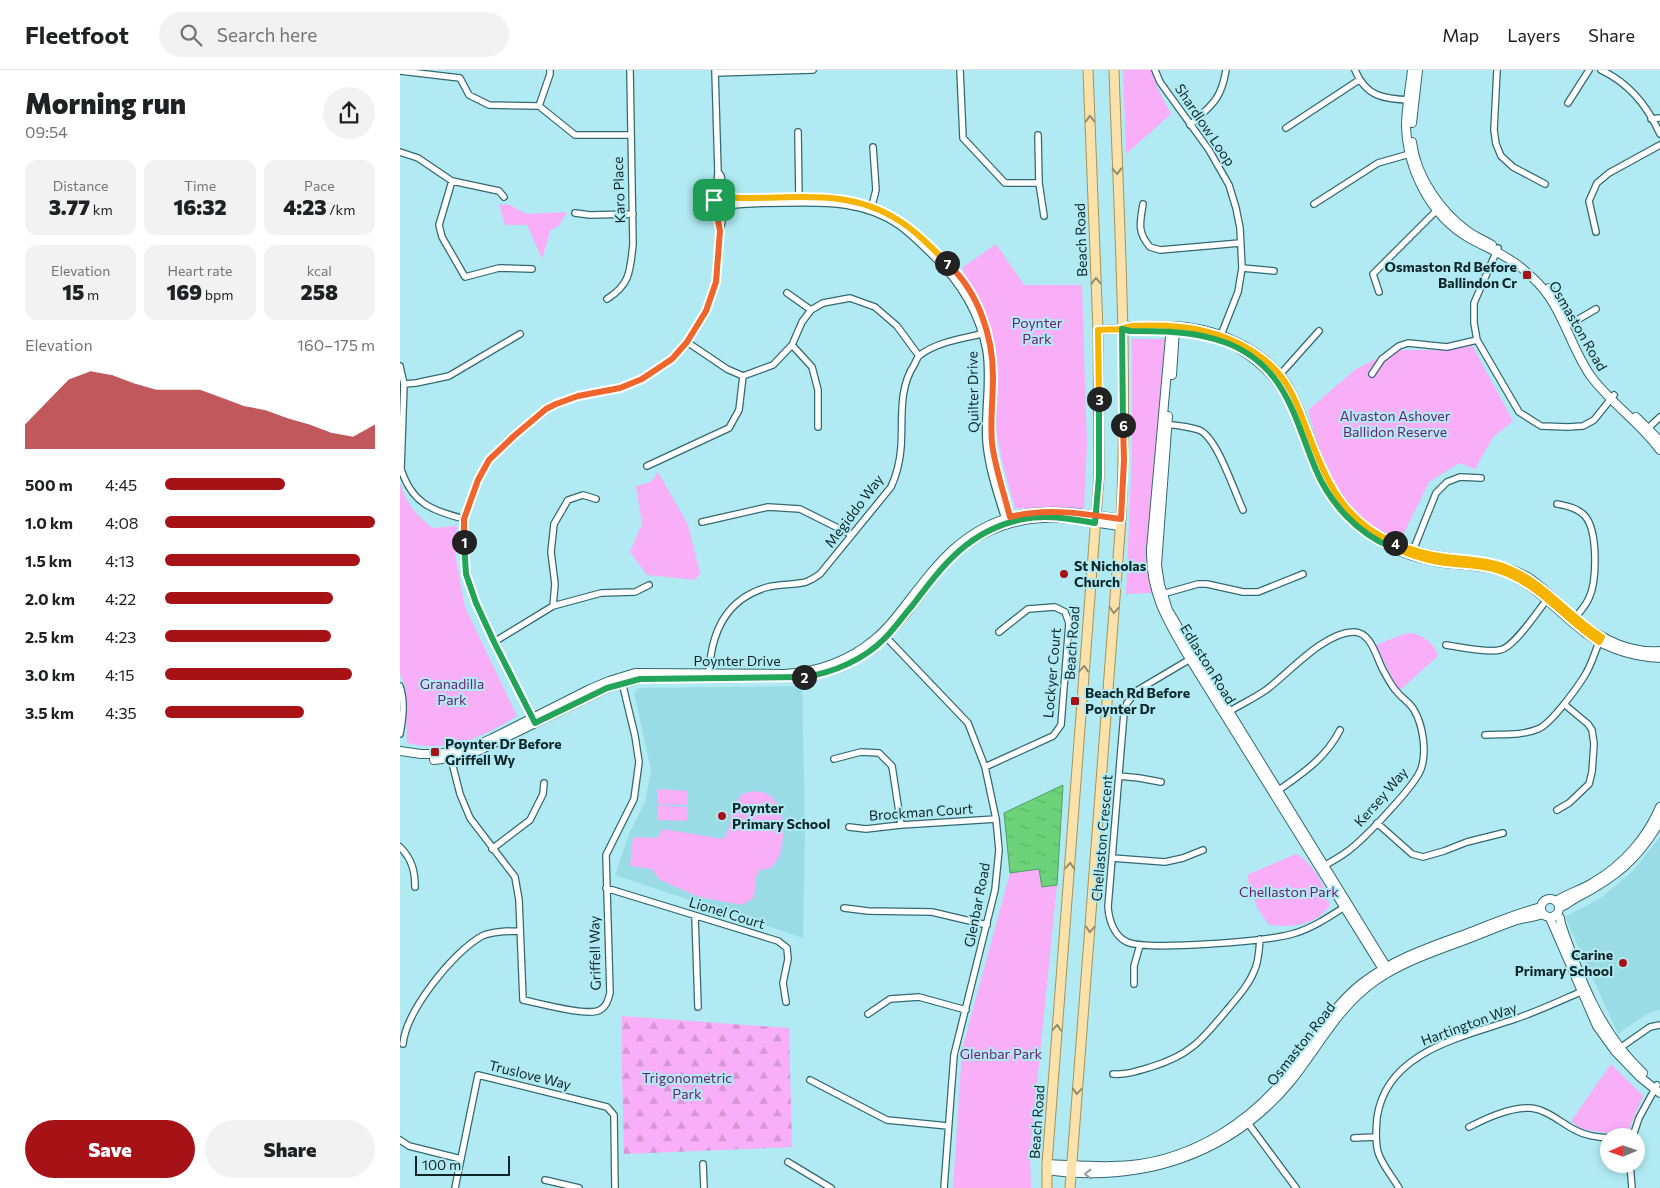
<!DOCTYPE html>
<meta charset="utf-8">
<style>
:root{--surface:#fff;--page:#f2f2f2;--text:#202124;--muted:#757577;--line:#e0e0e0;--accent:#a71217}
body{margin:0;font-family:Commissioner,sans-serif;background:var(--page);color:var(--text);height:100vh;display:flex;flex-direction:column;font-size:19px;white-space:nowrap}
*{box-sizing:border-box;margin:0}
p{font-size:16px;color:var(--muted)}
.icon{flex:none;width:28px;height:28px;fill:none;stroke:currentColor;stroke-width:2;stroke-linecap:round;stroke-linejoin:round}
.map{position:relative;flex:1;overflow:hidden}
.drawer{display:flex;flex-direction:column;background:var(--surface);width:400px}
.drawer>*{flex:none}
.needle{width:32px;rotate:268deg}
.controls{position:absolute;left:1200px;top:1058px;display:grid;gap:10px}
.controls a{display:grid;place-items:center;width:45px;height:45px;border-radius:50%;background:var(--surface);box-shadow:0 2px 8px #0003;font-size:25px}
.scale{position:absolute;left:15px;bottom:12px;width:95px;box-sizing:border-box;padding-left:5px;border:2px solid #0f2629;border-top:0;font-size:14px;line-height:18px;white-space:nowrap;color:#0f2629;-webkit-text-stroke:4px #b1eaf2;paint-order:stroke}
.pin{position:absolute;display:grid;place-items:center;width:42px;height:42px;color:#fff;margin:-21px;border-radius:10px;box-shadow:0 2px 8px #0006}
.km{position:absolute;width:25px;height:25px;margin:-12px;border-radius:50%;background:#222;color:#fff;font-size:14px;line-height:25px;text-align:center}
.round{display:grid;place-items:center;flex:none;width:52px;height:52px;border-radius:26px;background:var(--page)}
.head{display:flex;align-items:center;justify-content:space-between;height:85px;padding:0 25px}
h1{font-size:28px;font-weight:800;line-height:38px}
.metrics{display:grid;grid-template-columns:repeat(3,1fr);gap:8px;height:85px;padding:5px 25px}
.metrics div{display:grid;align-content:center;border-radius:12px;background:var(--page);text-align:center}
.metrics b{font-size:21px;font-weight:800}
.metrics small{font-size:14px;font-weight:400}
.metrics p{font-size:14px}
.chart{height:140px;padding:10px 25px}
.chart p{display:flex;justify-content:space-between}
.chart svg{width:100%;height:90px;margin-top:5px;fill:var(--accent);opacity:.7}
.button{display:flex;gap:10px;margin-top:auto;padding:10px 25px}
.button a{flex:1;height:58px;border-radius:30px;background:var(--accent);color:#fff;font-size:20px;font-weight:800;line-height:58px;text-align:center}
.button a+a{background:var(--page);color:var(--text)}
ul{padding:0 25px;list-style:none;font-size:16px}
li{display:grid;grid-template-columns:80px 60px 1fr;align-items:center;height:38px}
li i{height:12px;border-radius:6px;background:var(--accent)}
header{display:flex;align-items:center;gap:30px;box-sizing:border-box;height:70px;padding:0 25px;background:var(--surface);border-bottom:1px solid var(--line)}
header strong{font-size:24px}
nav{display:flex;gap:28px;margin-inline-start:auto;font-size:18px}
.search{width:350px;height:45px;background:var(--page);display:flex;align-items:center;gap:12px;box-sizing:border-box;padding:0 18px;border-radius:28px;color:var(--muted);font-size:19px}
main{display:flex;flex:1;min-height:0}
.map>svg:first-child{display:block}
</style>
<header>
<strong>Fleetfoot</strong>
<div class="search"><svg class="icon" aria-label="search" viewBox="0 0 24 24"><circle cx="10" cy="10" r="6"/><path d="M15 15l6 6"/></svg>Search here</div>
<nav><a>Map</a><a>Layers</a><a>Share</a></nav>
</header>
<main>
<section class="drawer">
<div class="head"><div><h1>Morning run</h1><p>09:54</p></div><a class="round"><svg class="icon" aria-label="share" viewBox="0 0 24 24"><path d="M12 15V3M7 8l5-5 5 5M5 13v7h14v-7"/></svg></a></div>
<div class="metrics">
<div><p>Distance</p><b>3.77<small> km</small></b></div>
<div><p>Time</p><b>16:32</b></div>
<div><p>Pace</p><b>4:23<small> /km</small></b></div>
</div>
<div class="metrics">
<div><p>Elevation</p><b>15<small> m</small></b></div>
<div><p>Heart rate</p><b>169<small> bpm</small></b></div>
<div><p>kcal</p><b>258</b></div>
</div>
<div class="chart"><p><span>Elevation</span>160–175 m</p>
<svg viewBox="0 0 160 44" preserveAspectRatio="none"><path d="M0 44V32L10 21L20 10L30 6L40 8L50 12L60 15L70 15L80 15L90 19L100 23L110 25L120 29L130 32L140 36L150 38L160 32V44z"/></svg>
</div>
<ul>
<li><b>500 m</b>4:45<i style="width:57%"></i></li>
<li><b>1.0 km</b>4:08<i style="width:100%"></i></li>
<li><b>1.5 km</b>4:13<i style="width:93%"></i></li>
<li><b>2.0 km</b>4:22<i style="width:80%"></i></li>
<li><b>2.5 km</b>4:23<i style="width:79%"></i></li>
<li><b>3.0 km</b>4:15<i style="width:89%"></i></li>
<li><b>3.5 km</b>4:35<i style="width:66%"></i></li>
</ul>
<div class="button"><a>Save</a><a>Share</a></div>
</section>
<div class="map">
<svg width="1260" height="1118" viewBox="0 0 1260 1118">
<defs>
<pattern id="forest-firs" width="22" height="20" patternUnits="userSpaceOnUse" patternTransform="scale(1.25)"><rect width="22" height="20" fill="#f9aff8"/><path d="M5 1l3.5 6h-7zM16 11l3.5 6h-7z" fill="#d496d5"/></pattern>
<pattern id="water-ripples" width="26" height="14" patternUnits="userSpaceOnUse" patternTransform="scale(1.25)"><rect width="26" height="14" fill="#6cd37a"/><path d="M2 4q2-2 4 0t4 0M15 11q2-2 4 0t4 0" fill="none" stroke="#5cb56a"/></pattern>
</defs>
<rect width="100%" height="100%" fill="#b1eaf2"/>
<path fill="#9adce5" d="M402,616L405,760L403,868L215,805L229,764L245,732L251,700L234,623L238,618Z
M1260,767V939L1245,945L1218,964L1165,847L1202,827L1233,801Z"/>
<path fill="#f9aff8" d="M723,0H751L757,17L771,44L726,84Z
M99,134L110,135L126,144L167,142L158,157L151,159L142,189L127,155H105Z
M596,174L624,215H682L687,374L684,442L615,438L603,395L595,355L594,284L588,254L562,198Z
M732,269H767L749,487L752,523L726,524L732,382Z
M1072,275L1113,351L1093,367L1075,399L1059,393L1029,412L1002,467L987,465L955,445L937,419L917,372L908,340L956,299L994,280H1036Z
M258,402L288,455L300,503L295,510L247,505L230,482L242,454L236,416L251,412Z
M0,413C8,436 14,442 32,458L57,456L55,484L65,537L117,646C82,668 48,683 7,673L5,616L0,604Z
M1011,563C1023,565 1035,574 1038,586L1000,620L994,612L976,575L1004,564Z
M258,719L288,721V735L258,734Z
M354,721C359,722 365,722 369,725C386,737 385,766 380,784C378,789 374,794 371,798L360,800L356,808L354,828L342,835L299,827L260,810L252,799L230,796L233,767L257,768L263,759L324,769L330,755L331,741L342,724Z
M258,735L288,737L287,751L257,750Z
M896,784C911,790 930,822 929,837C925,841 921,845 917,848C904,856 882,858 868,854L857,837L847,808L849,804Z
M639,798L642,817L657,815L630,1083L631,1118H553L562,980L610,803Z
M1211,994L1243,1026L1226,1066L1181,1059L1171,1051Z"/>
<path fill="url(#forest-firs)" d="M222,946L389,958L392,1077L224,1084C223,1038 221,992 222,946Z"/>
<path fill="url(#water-ripples)" stroke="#509f62" d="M663,715L657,815L642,817L639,799L610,803L604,743Z"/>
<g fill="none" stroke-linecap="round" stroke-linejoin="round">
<g stroke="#336970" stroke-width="8">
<path id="minor" d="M315,0L318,102L316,126
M560,0L563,68L605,113H639
M755,0L760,12L809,80L829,115L836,138L840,158L842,198L838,222L819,270
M955,0C966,27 984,29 1010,30
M1097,0L1094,60L1096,74L1101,86L1113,97L1145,114
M1201,0C1229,13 1248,37 1260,64
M0,1L60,8L69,25L89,35L139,36L175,65H230
M315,3L413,0
M1168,33L1189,0
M139,36L150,4V0
M1251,49L1260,48
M790,55C812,35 821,30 826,0
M886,58L959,10
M398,62L399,130
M638,65L639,113L644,146
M0,82L18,88L52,111L99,121L104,127
M318,102L321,106L325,125
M52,111L39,155L42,167L65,207L99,198L132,199
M314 131a7 7 0 1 1 14 0a7 7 0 1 1-14 0Z
M327,127H432L472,137L497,149L507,156L554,199L576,232L590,272L593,305L592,371L597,400L611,450
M743,134C740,153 737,162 750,177L760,180L840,173
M914,134L978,93L1013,83
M326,136C346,133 366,133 387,133C426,132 466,132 500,156C512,165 523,176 533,186C560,212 579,243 586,280C591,310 584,341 586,371C588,398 598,426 606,452
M471,139L476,120L473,77
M175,143L190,145L233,144
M320,161L325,137
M1196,162L1189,131L1197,113L1209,103L1260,75
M1098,178L1074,233V253L1077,270L1119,342L1141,356L1168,357L1183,356L1194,350L1214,325
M842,198L874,201
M979,222L973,204L1040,137
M387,223L411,240
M207,229C231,214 230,200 233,174L230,0
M1165,257L1196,239
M287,272L327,299L343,306L373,295L392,275L402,252L411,240L423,233L450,228L475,237L497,256L519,286
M392,275L412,297L418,320V357
M0,296L4,314L1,399C12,434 32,440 64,449
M972,304L982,289L999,276L1008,273L1047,277L1077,270
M877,308L919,261
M4,314L16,313L49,306L120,264
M764,354C775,355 788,356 799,360C817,367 834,421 843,440
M1245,361L1260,347
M247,396L329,358L339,340L343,306
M1157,434C1167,436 1178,438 1185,446C1198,461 1197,511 1189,528C1185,537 1179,543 1173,550
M302,452L368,437L400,439L452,465
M1012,483L1036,423L1047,412L1060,407L1081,408
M759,525L798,514H807L843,522H858L903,504
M153,536L155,514L151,482L154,454L168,430L183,425L196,429
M483,564L568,653L585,697L596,749L599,780L595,820L554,985L544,1118
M94,572L153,536L201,523L235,522L249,515
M1046,575C1060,577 1087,583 1100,580C1114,578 1139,539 1149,527
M792,588L738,620L727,633L724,643L708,837C709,850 714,866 727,872C749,881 867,871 892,864C911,859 929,847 946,836
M309,607C310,566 324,529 368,517C380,514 394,515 406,512C411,510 416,507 420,504L491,417C497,404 500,391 501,377C503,348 498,320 514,295C516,292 517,287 520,285C537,272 561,269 581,264
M0,616C5,632 3,648 0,664
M827,643C839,635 853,629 866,620C889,603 923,563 953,562C970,561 976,585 982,598C987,607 991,616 998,623C1003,629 1010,633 1014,640C1023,655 1027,682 1021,699C1015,716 964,769 948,781C940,787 931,792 922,797
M134,651L94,572L76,533L66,504L64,449L78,410L89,390L114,366L146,339L178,326L220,318L242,309L272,289L287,272L306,241L316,213L320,161L316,137
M1085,665C1102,664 1121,666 1138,659C1151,654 1177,618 1185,605C1192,594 1195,581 1200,570
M50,685L60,724L70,748L115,807L119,830L123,930C139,933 188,947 200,940C207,936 208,930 210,923L206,785L234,729L239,692L235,666L222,612
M434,689L461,682L479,683L492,696L501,755
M585,697L653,666L661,655L669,553L665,542L655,537L628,539L599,562
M719,706L739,708L761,712
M876,722C902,704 926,688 940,660
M1157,740L1169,733L1189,714L1192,702L1194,674L1192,660L1188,654L1164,634
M977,753L1012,784L1023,787L1044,781L1067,772L1103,763
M449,757L466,759L501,755L596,749
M0,777C12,789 15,801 15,817
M92,779L130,750L143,724L144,713
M712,788L765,792L783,788L803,780
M206,818L378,871L387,878L388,889L383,913L386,932
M444,838L468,841L532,842L587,855
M295,846L298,937
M734,914V896L740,875
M468,944L490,929L519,927L566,940
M3,974C6,941 53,882 82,866C92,861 108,861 120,861
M1217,980L1250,957L1260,955
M713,1004C726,1005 738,1001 751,997C789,986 802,970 826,941C837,928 849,915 855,899C859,890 859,879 860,869
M410,1010L487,1050L548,1056
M845,1049L896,1118
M1069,1057C1087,1048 1110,1037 1131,1038C1148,1040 1161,1053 1175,1060C1186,1066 1197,1067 1209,1068
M1233,1066L1239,1048L1257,1015
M954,1068L976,1067
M0,1070L9,1076L61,1089
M388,1092L431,1118
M303,1094L304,1118
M1230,1094L1232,1118
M145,1110L179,1118
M55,1118L78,1005L207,1037L214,1045L215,1118
M999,1118C992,1106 982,1095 978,1082C975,1071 976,1059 977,1048C986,981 1063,967 1115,949C1139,941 1162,930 1185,920"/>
</g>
<g stroke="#336970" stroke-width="10">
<path id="tertiary" d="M1012,0C1010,19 1006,37 1006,57C1008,100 1030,145 1069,168C1083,176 1099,182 1112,191C1122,197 1130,205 1138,213C1163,239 1170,276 1190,305C1210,333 1240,352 1260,380
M1012,53L1018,0
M1012,72C1016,106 1040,142 1069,162C1076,167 1084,170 1092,175
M1149,218L1163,242
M771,256L751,479C750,524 768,552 790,589L986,904
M722,259L730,261H755
M698,260L722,259L729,256C748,256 767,255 786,257C825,262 867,282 888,316C899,335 906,358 914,378C926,410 940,438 968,458C991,474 1018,483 1045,487C1075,492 1102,492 1129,508C1141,516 1152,527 1163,537C1190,562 1222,584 1260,581
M836,277C858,290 876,306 888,328
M772,305L775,259
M768,346L757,495L760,515L768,540L795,586L989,901
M1236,347L1260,371
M903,364C909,379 913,395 921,410C944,455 987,483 1037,492C1063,496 1090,494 1115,507C1138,519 1156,539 1177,556C1199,576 1230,587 1260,588
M441,596C474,582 490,564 512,536C525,519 537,501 553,486C581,458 621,446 660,448C680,449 700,454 720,456
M275,608H326
M0,681L21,684H38L67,679L91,669L190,619L209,611L235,603L384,604C418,602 449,591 475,569C488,559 498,545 508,532C538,493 564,459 615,446C649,437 687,444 721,449
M34,690L60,687L80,680L207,618L240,609L263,608
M1141 838a9 9 0 1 1 18 0a9 9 0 1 1-18 0Z
M1156,831C1168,823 1182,820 1194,812C1223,795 1247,768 1260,737
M1160,837C1166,836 1170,831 1176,828C1214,808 1238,790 1260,751
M1157,845L1160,848L1161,854C1180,909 1200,963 1243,1003
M1150,848L1197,956L1215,981L1240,1007L1260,1023
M647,1094C675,1095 703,1098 731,1095C793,1089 852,1052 890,1002C913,972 931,938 961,914C992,890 1027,878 1063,865C1089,855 1115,844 1141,837
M647,1100C741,1113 829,1086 891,1011C919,976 937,938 975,911C999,894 1027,884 1054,874C1074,867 1094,858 1114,851C1123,848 1134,847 1143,844"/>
</g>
<g stroke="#a69458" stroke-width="11">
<path id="primary" d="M647,1118V1094L699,407L698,260L688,0
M670,1118L721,449C728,300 719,149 714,0"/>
</g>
<use href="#minor" stroke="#fff" stroke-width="5.5"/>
<use href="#tertiary" stroke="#fff" stroke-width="8"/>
<use href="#primary" stroke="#fae2aa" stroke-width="9"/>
</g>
<defs><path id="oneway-chevron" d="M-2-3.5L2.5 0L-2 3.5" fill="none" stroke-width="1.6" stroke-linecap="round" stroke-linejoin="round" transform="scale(1.25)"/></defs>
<g stroke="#908d70">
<use href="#oneway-chevron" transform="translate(690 49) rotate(-92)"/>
<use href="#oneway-chevron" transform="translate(717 101) rotate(88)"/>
<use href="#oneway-chevron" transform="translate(696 211) rotate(-92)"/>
<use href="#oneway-chevron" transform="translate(714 540) rotate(94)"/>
<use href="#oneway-chevron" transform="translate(684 599) rotate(-86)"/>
<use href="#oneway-chevron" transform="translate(670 796) rotate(-86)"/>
<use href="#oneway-chevron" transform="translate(690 859) rotate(94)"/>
<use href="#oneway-chevron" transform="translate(657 958) rotate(-86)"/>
<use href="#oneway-chevron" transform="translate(677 1021) rotate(94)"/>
</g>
<use stroke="#939d9f" href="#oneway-chevron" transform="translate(688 1104) rotate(180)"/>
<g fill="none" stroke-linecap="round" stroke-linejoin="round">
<g stroke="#fff" stroke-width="10">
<path id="split-1" d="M64,472V449L78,410L89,390L114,366L146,339L156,334L178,326L220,318L242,309L272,289L287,272L306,241L316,212L320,161L314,130"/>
</g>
<g stroke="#fff" stroke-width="10">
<path id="split-2" d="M64,472L66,504L76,533L94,572L135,653L207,618L240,609L404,607"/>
</g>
<g stroke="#fff" stroke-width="10">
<path id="split-3" d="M404,607C433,603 465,589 485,568C495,558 503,546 512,536C543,495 569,460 623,449C647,444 672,449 695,453L699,407V329"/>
</g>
<g stroke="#fff" stroke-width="10">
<path id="split-4" d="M699,329L698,260C706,259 714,260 721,259C725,258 728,256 732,256C755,255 781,255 804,261C836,269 869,286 887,315C896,329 901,345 907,360C926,410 942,451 995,473"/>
</g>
<g stroke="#fff" stroke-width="10">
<path id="split-5" d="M991,477C1006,483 1022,490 1039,492C1063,496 1087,494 1110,505C1144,520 1168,552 1199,572L1202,567C1169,547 1146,514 1110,499C1090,490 1068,490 1046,487C1029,485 1011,480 995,473"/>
</g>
<g stroke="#fff" stroke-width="10">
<path id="split-6" d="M723,355L722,259L730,261C763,261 795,261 827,273C887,297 894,348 916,400C930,433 957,463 991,477"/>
</g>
<g stroke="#fff" stroke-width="10">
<path id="split-7" d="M547,193C578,221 593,266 593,307C593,329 590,351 592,373C595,398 604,423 610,447C646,437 685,444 721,449L724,390L723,355"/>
</g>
<g stroke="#fff" stroke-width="10">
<path id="split-8" d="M314,130L316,126L320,124L327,127L340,128C395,129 449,118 498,150C516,161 532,178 547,193"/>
</g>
<use href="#split-1" stroke="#f0652b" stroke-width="6"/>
<use href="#split-2" stroke="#22a559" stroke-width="6"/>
<use href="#split-3" stroke="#22a559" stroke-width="6"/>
<use href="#split-4" stroke="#f5b400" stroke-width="6"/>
<use href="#split-5" stroke="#f5b400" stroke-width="6"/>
<use href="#split-6" stroke="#22a559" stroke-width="6"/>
<use href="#split-7" stroke="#f0652b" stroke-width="6"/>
<use href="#split-8" stroke="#f5b400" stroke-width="6"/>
</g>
<g fill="#a71217" stroke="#b1eaf2" stroke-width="2">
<rect x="1122" y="200" width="10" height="10" rx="2.5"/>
<circle cx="664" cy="504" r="5"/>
<rect x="670" y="626" width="10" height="10" rx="2.5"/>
<rect x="30" y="677" width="10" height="10" rx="2.5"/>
<circle cx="322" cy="746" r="5"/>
<circle cx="1223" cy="893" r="5"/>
</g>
<g text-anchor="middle" stroke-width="4" stroke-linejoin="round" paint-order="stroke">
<g font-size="14" fill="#0f2629" stroke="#b1eaf2">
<text transform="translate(805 55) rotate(56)" y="5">Shardlow Loop</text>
<text transform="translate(219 120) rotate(-92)" y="5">Karo Place</text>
<text transform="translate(681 170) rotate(-92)" y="5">Beach Road</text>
<text transform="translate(1178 256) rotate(60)" y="5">Osmaston Road</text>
<text transform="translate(573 322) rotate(-91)" y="5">Quilter Drive</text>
<text transform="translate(454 441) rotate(-53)" y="5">Megiddo Way</text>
<text transform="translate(672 573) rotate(-86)" y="5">Beach Road</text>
<text x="337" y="596">Poynter Drive</text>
<text transform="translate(808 594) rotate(58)" y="5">Edlaston Road</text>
<text transform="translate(652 603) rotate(-85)" y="5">Lockyer Court</text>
<text transform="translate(981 727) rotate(-49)" y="5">Kersey Way</text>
<text transform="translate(521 742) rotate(-4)" y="5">Brockman Court</text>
<text transform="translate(702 768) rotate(-85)" y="5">Chellaston Crescent</text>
<text transform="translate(577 835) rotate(-79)" y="5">Glenbar Road</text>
<text transform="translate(327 843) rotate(17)" y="5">Lionel Court</text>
<text transform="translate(195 883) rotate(-91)" y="5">Griffell Way</text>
<text transform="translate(1069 954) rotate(-20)" y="5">Hartington Way</text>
<text transform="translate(901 974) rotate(-52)" y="5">Osmaston Road</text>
<text transform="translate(130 1005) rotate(14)" y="5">Truslove Way</text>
<text transform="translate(637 1052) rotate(-86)" y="5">Beach Road</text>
</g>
<g font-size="14" font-weight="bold" fill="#0f2629" stroke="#b1eaf2" text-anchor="start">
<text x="1117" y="202" text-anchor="end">Osmaston Rd Before<tspan x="1117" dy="16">Ballindon Cr</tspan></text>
<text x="674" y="501">St Nicholas<tspan x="674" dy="16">Church</tspan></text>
<text x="685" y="628">Beach Rd Before<tspan x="685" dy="16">Poynter Dr</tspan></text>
<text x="45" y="679">Poynter Dr Before<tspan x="45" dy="16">Griffell Wy</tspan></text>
<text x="332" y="743">Poynter<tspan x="332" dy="16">Primary School</tspan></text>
<text x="1213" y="890" text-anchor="end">Carine<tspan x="1213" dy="16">Primary School</tspan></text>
</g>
<g font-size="14" fill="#6d1d6f" stroke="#b1eaf2">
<text x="637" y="258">Poynter<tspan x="637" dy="16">Park</tspan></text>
<text x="995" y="351">Alvaston Ashover<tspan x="995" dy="16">Ballidon Reserve</tspan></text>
<text x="52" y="619">Granadilla<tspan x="52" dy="16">Park</tspan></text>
<text x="889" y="827">Chellaston Park</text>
<text x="601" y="989">Glenbar Park</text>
<text x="287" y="1013">Trigonometric<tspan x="287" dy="16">Park</tspan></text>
</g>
</g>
</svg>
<div class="controls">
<a><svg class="needle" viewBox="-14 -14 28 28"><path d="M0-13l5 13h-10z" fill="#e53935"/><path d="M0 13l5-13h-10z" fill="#757577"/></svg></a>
</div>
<div class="scale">100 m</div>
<div class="pin" style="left:314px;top:130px;background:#1e9e55"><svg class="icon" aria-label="arrive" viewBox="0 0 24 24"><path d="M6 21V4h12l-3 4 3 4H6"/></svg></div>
<b class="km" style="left:64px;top:472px">1</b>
<b class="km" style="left:404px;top:607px">2</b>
<b class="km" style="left:699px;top:329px">3</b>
<b class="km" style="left:995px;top:473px">4</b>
<b class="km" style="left:723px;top:355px">6</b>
<b class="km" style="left:547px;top:193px">7</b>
</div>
</main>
